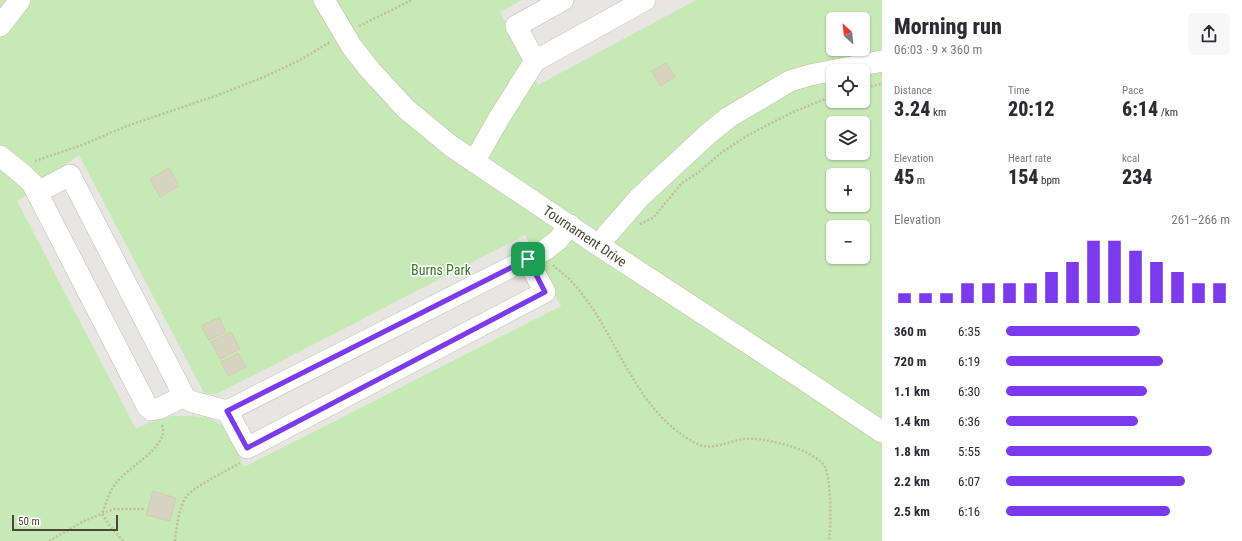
<!DOCTYPE html>
<meta charset="utf-8">
<style>
:root{--surface:#fff;--page:#f7f7f7;--text:#2b2b33;--muted:#7c7c81;--accent:#7c3aed}
body{margin:0;font-family:"Roboto Condensed",sans-serif;background:var(--page);color:var(--text);height:100vh;display:flex;flex-direction:column;font-size:15px;white-space:nowrap}
*{box-sizing:border-box;margin:0}
p{font-size:13px;color:var(--muted)}
.icon{flex:none;width:22px;height:22px;fill:none;stroke:currentColor;stroke-width:2;stroke-linecap:round;stroke-linejoin:round}
.map{position:relative;flex:1;overflow:hidden}
.drawer{display:flex;flex-direction:column;background:var(--surface);width:360px}
.drawer>*{flex:none}
.needle{width:26px;rotate:333deg}
.fabs{position:absolute;left:826px;top:12px;display:grid;gap:8px}
.fabs a{display:grid;place-items:center;width:44px;height:44px;border-radius:6px;background:var(--surface);box-shadow:0 1px 3px #0004;font-size:20px}
.scale{position:absolute;left:12px;bottom:10px;width:106px;box-sizing:border-box;padding-left:4px;border:2px solid #4a4739;border-top:0;font-size:11px;line-height:14px;white-space:nowrap;color:#4a4739;-webkit-text-stroke:3px #fff;paint-order:stroke}
.pin{position:absolute;display:grid;place-items:center;width:34px;height:34px;color:#fff;margin:-17px;border-radius:8px;box-shadow:0 2px 6px #0006}
.round{display:grid;place-items:center;flex:none;width:42px;height:42px;border-radius:6px;background:var(--page)}
.head{display:flex;align-items:center;justify-content:space-between;height:68px;padding:0 12px}
h1{font-size:22px;font-weight:800;line-height:30px}
.metrics{display:grid;grid-template-columns:repeat(3,1fr);gap:6px;height:68px;padding:4px 12px}
.metrics div{display:grid;align-content:center}
.metrics b{font-size:20px;font-weight:800}
.metrics small{font-size:11px;font-weight:400}
.metrics p{font-size:11px}
.chart{height:112px;padding:8px 12px}
.chart p{display:flex;justify-content:space-between}
.chart svg{width:100%;height:72px;margin-top:4px;stroke:var(--accent);stroke-width:6}
ul{padding:0 12px;list-style:none;font-size:13px}
li{display:grid;grid-template-columns:64px 48px 1fr;align-items:center;height:30px}
li i{height:10px;border-radius:5px;background:var(--accent)}
main{display:flex;flex:1;min-height:0}
.map>svg:first-child{display:block}
</style>
<main>
<div class="map">
<svg width="882" height="541" viewBox="0 0 882 541">
<rect width="100%" height="100%" fill="#f5f4eb"/>
<path fill="#c7e9b5" fill-rule="evenodd" d="M0,0H882V541H0ZM833,19H863V49H833ZM833,71H863V101H833ZM833,123H863V153H833ZM833,175H863V205H833ZM833,227H863V257H833Z"/>
<path fill="#e7e6e2" d="M522,0H696L538,85L500,12Z
M79,155L204,393L206,394H217L525,235L561,306L244,467L238,453L227,431L222,425L209,418L191,416H171L150,422L136,429L17,201L27,195L45,179Z"/>
<path fill="#d7d3c1" stroke="#d2ccb4" d="M666,63L675,77L660,86L652,71Z
M169,168L179,186L160,197L150,179Z
M219,317L226,332L209,340L201,326Z
M231,332L240,349L220,359L211,342Z
M238,353L246,367L228,376L221,362Z
M153,491L176,498L170,521L146,515Z"/>
<g fill="none" stroke-linecap="round" stroke-linejoin="round">
<g stroke="#c1beae" stroke-width="22">
<path id="minor" d="M324,0L352,47L371,71L406,109L451,146L598,245L803,379L882,432
M0,26L20,0
M535,61L516,26L563,0
M0,156L20,172L32,183L147,406L151,410L160,408L184,396L188,400L193,402L227,411L545,250L558,240L570,225
M474,162L499,118L535,61L645,0
M38,192L70,175L184,396
M598,245L640,197L708,134L729,117L790,81L810,75L882,61
M227,411L247,448L545,292L527,259"/>
</g>
<path stroke="#c3bd9f" stroke-width="2.5" stroke-dasharray="2 2" stroke-linecap="butt" d="M359,26L412,0
M863,88L882,84
M35,161L82,145L127,126L218,95L264,77L300,60L330,42
M640,224L653,218L682,183L699,172L721,153L748,135L793,112L833,96
M553,265C559,271 567,276 573,283C580,291 587,300 593,309C623,356 644,417 697,444C712,451 729,441 744,439C765,437 808,448 823,464C832,474 831,527 829,541
M49,541L84,521L114,509H145
M123,541L110,526L102,514C106,503 109,492 116,483C129,467 154,455 162,437C164,433 163,429 162,425
M175,541C177,527 178,508 187,496C195,486 228,470 240,463"/>
<use href="#minor" stroke="#fff" stroke-width="21"/>
</g>
<g fill="none" stroke-linecap="round" stroke-linejoin="round">
<g stroke="#fff" stroke-width="8">
<path id="route" d="M528,259L545,292L247,448L227,411Z"/>
</g>
<use href="#route" stroke="#7c3aed" stroke-width="5"/>
</g>
<g text-anchor="middle" stroke-width="3" stroke-linejoin="round" paint-order="stroke">
<g font-size="14" fill="#4a4739" stroke="#fff">
<text transform="translate(585 236) rotate(34)" y="5">Tournament Drive</text>
</g>
<g font-size="14" fill="#3a7c2b" stroke="#fff">
<text x="441" y="275">Burns Park</text>
</g>
</g>
</svg>
<div class="fabs">
<a><svg class="needle" viewBox="-14 -14 28 28"><path d="M0-13l5 13h-10z" fill="#e53935"/><path d="M0 13l5-13h-10z" fill="#7c7c81"/></svg></a>
<a><svg class="icon" aria-label="locate" viewBox="0 0 24 24"><circle cx="12" cy="12" r="6"/><path d="M12 2v4M12 18v4M2 12h4M18 12h4"/></svg></a>
<a><svg class="icon" aria-label="layers" viewBox="0 0 24 24"><path d="M12 4l9 5-9 5-9-5zM3 14l9 5 9-5"/></svg></a>
<a>+</a>
<a>−</a>
</div>
<div class="scale">50 m</div>
<div class="pin" style="left:528px;top:259px;background:#1e9e55"><svg class="icon" aria-label="arrive" viewBox="0 0 24 24"><path d="M6 21V4h12l-3 4 3 4H6"/></svg></div>
</div>
<section class="drawer">
<div class="head"><div><h1>Morning run</h1><p>06:03 · 9 × 360 m</p></div><a class="round"><svg class="icon" aria-label="share" viewBox="0 0 24 24"><path d="M12 15V3M7 8l5-5 5 5M5 13v7h14v-7"/></svg></a></div>
<div class="metrics">
<div><p>Distance</p><b>3.24<small> km</small></b></div>
<div><p>Time</p><b>20:12</b></div>
<div><p>Pace</p><b>6:14<small> /km</small></b></div>
</div>
<div class="metrics">
<div><p>Elevation</p><b>45<small> m</small></b></div>
<div><p>Heart rate</p><b>154<small> bpm</small></b></div>
<div><p>kcal</p><b>234</b></div>
</div>
<div class="chart"><p><span>Elevation</span>261–266 m</p>
<svg viewBox="0 0 160 44" preserveAspectRatio="none"><path d="M5 44V38M15 44V38M25 44V38M35 44V32M45 44V32M55 44V32M65 44V32M75 44V25M85 44V19M95 44V6M105 44V6M115 44V12M125 44V19M135 44V25M145 44V32M155 44V32"/></svg>
</div>
<ul>
<li><b>360 m</b>6:35<i style="width:60%"></i></li>
<li><b>720 m</b>6:19<i style="width:70%"></i></li>
<li><b>1.1 km</b>6:30<i style="width:63%"></i></li>
<li><b>1.4 km</b>6:36<i style="width:59%"></i></li>
<li><b>1.8 km</b>5:55<i style="width:92%"></i></li>
<li><b>2.2 km</b>6:07<i style="width:80%"></i></li>
<li><b>2.5 km</b>6:16<i style="width:73%"></i></li>
</ul>
</section>
</main>
